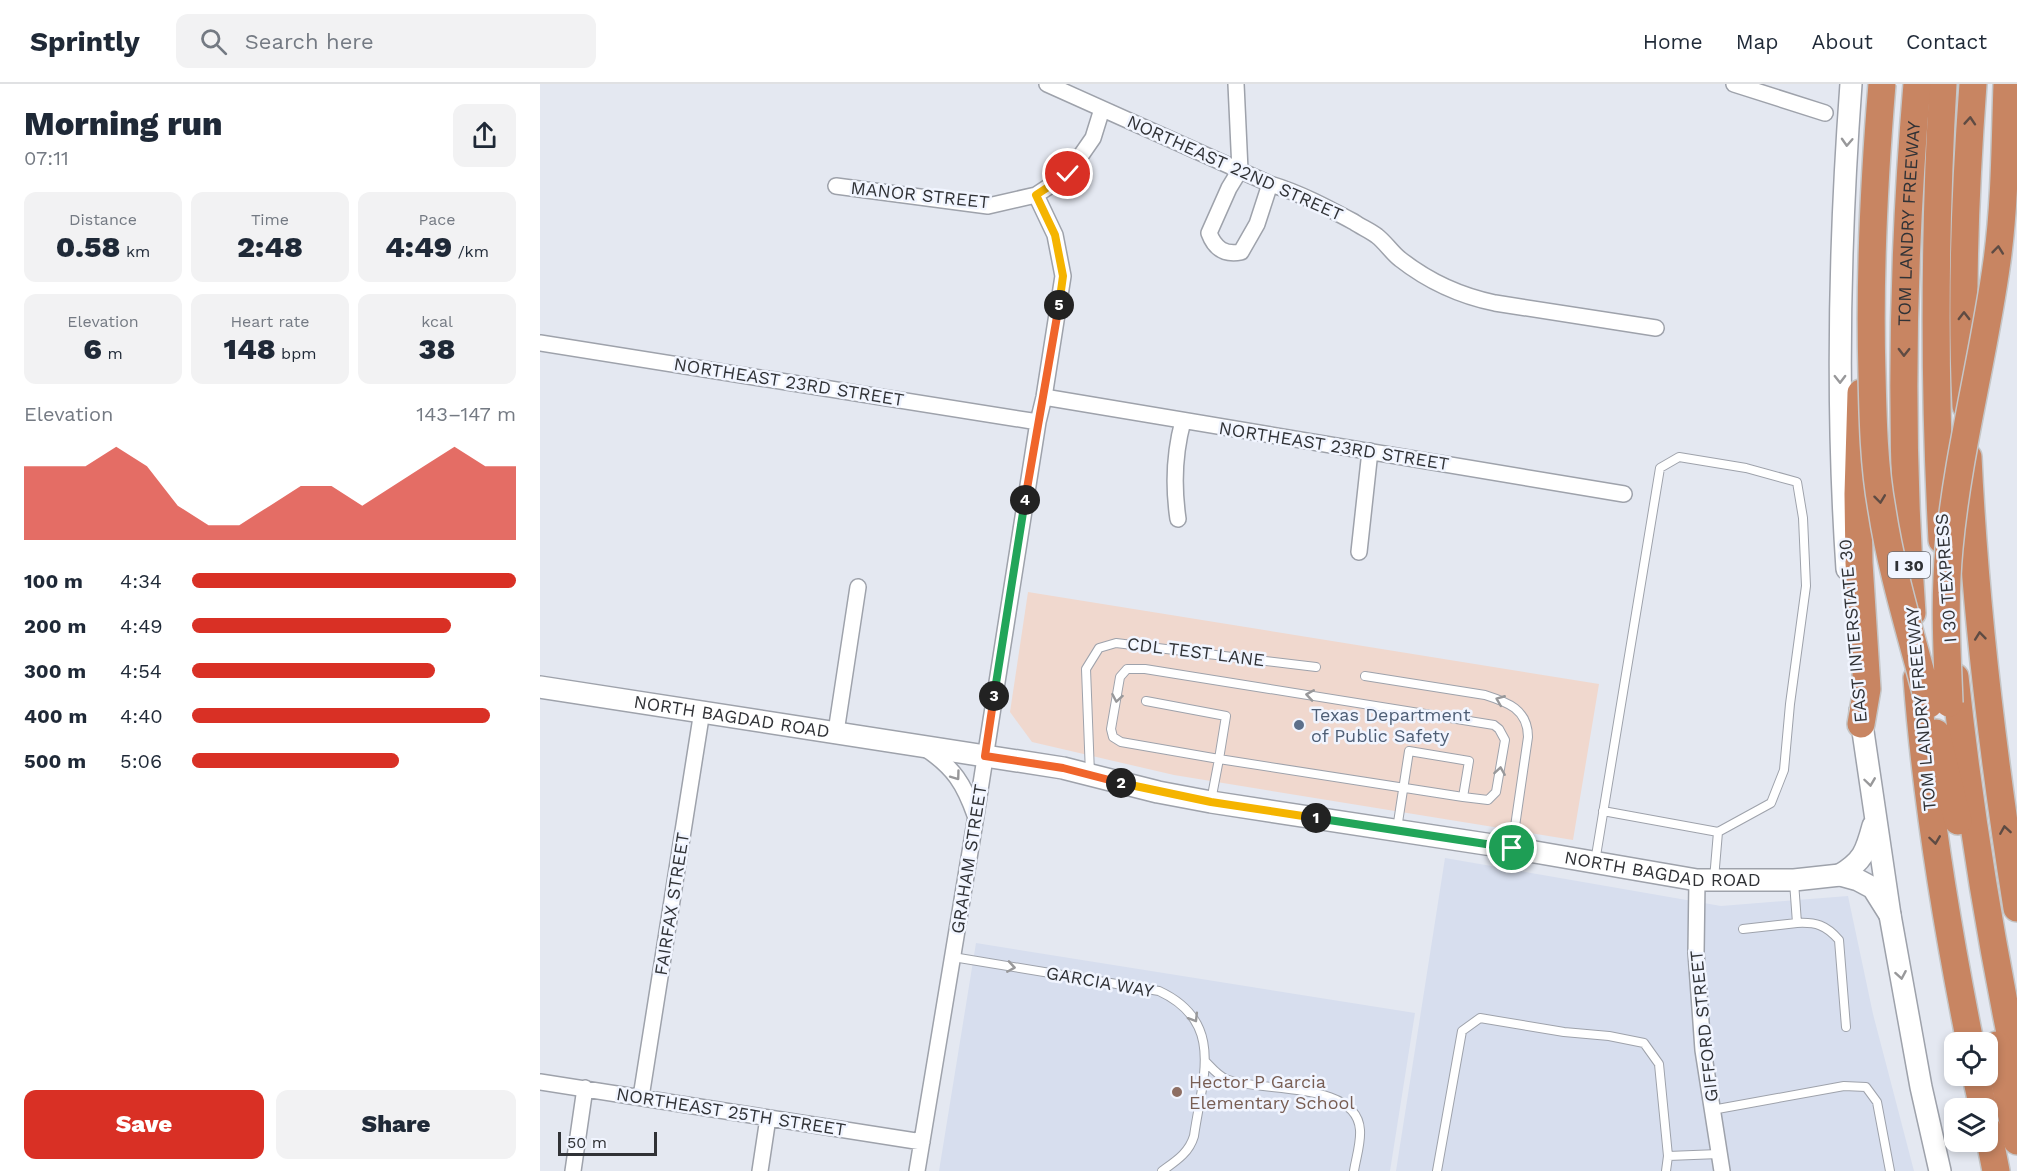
<!DOCTYPE html>
<meta charset="utf-8">
<style>
:root{--surface:#fff;--page:#f2f2f3;--text:#1f2937;--muted:#747a83;--line:#e0e1e3;--accent:#d93025}
body{margin:0;font-family:"Work Sans",sans-serif;background:var(--page);color:var(--text);height:100vh;display:flex;flex-direction:column;font-size:22px;white-space:nowrap}
*{box-sizing:border-box;margin:0}
p{font-size:20px;color:var(--muted)}
.icon{flex:none;width:33px;height:33px;fill:none;stroke:currentColor;stroke-width:2;stroke-linecap:round;stroke-linejoin:round}
.map{position:relative;flex:1;overflow:hidden}
.panel{display:flex;flex-direction:column;background:var(--surface);width:540px}
.panel>*{flex:none}
.controls{position:absolute;left:1404px;top:948px;display:grid;gap:12px}
.controls a{display:grid;place-items:center;width:54px;height:54px;border-radius:12px;background:var(--surface);box-shadow:0 3px 9px #0003;font-size:30px}
.scale{position:absolute;left:18px;bottom:15px;width:99px;box-sizing:border-box;padding-left:6px;border:3px solid #303236;border-top:0;font-size:16px;line-height:21px;white-space:nowrap;color:#303236;-webkit-text-stroke:4px #f1f5ff;paint-order:stroke}
.pin{position:absolute;display:grid;place-items:center;width:51px;height:51px;color:#fff;margin:-26px;border:3px solid #fff;border-radius:50%;box-shadow:0 2px 6px #0007}
.km{position:absolute;width:30px;height:30px;margin:-15px;border-radius:50%;background:#222;color:#fff;font-size:16px;line-height:30px;text-align:center}
.round{display:grid;place-items:center;flex:none;width:63px;height:63px;border-radius:12px;background:var(--page)}
.overview{display:flex;align-items:center;justify-content:space-between;height:102px;padding:0 24px}
h1{font-size:33px;font-weight:800;line-height:45px}
.figures{display:grid;grid-template-columns:repeat(3,1fr);gap:9px;height:102px;padding:6px 24px}
.figures div{display:grid;align-content:center;border-radius:12px;background:var(--page);text-align:center}
.figures b{font-size:30px;font-weight:800}
.figures small{font-size:16px;font-weight:400}
.figures p{font-size:16px}
.chart{height:168px;padding:12px 24px}
.chart p{display:flex;justify-content:space-between}
.chart svg{width:100%;height:108px;margin-top:6px;fill:var(--accent);opacity:.7}
.action{display:flex;gap:12px;margin-top:auto;padding:12px 24px}
.action a{flex:1;height:69px;border-radius:12px;background:var(--accent);color:#fff;font-size:24px;font-weight:800;line-height:69px;text-align:center}
.action a+a{background:var(--page);color:var(--text)}
ul{padding:0 24px;list-style:none;font-size:20px}
li{display:grid;grid-template-columns:96px 72px 1fr;align-items:center;height:45px}
li i{height:15px;border-radius:8px;background:var(--accent)}
header{display:flex;align-items:center;gap:36px;box-sizing:border-box;height:84px;padding:0 30px;background:var(--surface);border-bottom:2px solid var(--line)}
header strong{font-size:28px}
nav{display:flex;gap:33px;margin-inline-start:auto;font-size:21px}
.search{width:420px;height:54px;background:var(--page);display:flex;align-items:center;gap:15px;box-sizing:border-box;padding:0 21px;border-radius:12px;color:var(--muted);font-size:22px}
main{display:flex;flex:1;min-height:0}
.map>svg:first-child{display:block}
</style>
<header>
<strong>Sprintly</strong>
<div class="search"><svg class="icon" aria-label="search" viewBox="0 0 24 24"><circle cx="10" cy="10" r="6"/><path d="M15 15l6 6"/></svg>Search here</div>
<nav><a>Home</a><a>Map</a><a>About</a><a>Contact</a></nav>
</header>
<main>
<section class="panel">
<div class="overview"><div><h1>Morning run</h1><p>07:11</p></div><a class="round"><svg class="icon" aria-label="share" viewBox="0 0 24 24"><path d="M12 15V3M7 8l5-5 5 5M5 13v7h14v-7"/></svg></a></div>
<div class="figures">
<div><p>Distance</p><b>0.58<small> km</small></b></div>
<div><p>Time</p><b>2:48</b></div>
<div><p>Pace</p><b>4:49<small> /km</small></b></div>
</div>
<div class="figures">
<div><p>Elevation</p><b>6<small> m</small></b></div>
<div><p>Heart rate</p><b>148<small> bpm</small></b></div>
<div><p>kcal</p><b>38</b></div>
</div>
<div class="chart"><p><span>Elevation</span>143–147 m</p>
<svg viewBox="0 0 160 44" preserveAspectRatio="none"><path d="M0 44V14L10 14L20 14L30 6L40 14L50 30L60 38L70 38L80 30L90 22L100 22L110 30L120 22L130 14L140 6L150 14L160 14V44z"/></svg>
</div>
<ul>
<li><b>100 m</b>4:34<i style="width:100%"></i></li>
<li><b>200 m</b>4:49<i style="width:80%"></i></li>
<li><b>300 m</b>4:54<i style="width:75%"></i></li>
<li><b>400 m</b>4:40<i style="width:92%"></i></li>
<li><b>500 m</b>5:06<i style="width:64%"></i></li>
</ul>
<div class="action"><a>Save</a><a>Share</a></div>
</section>
<div class="map">
<svg width="1477" height="1087" viewBox="0 0 1477 1087">
<rect width="100%" height="100%" fill="#e4e8f1"/>
<path fill="#f0d8ce" d="M488,508L1059,600L1033,756L634,691L492,658L470,628Z"/>
<path fill="#d7deee" d="M905,774L1181,822L1308,812L1333,930L1374,1087H856Z
M436,859L875,929L850,1087H399Z"/>
<g fill="none" stroke-linecap="round" stroke-linejoin="round">
<g stroke="#9ea2ab" stroke-width="10">
<path id="lane" d="M825,592L945,611C967,618 988,625 988,653L972,763
M606,617L686,632L679,675L581,658L573,653L571,645L580,593L587,585H605L954,641L959,645L965,656L956,708L948,716L923,713
M550,690L546,585L559,564L576,559L776,583
M671,717L679,675L923,713L929,677L869,667L857,745
M1063,727L1178,748
M1055,778L1120,384L1139,373L1206,384L1257,398L1263,434L1266,502L1250,620L1244,686L1231,719L1178,748L1174,795
M1254,798L1257,839C1276,838 1286,841 1299,856L1306,943
M1203,845L1257,839
M413,873L619,907C686,938 662,995 654,1052C649,1069 636,1077 622,1087
M665,977C672,984 677,991 686,995C720,1009 817,996 820,1046C821,1059 816,1074 814,1087
M1172,1026L1304,1002L1326,1003L1337,1018L1350,1087
M1128,1072L1179,1070
M897,1087L922,947L940,934L1024,948L1069,952L1104,959L1119,980L1128,1072L1126,1087"/>
</g>
<g stroke="#9ea2ab" stroke-width="18">
<path id="street" d="M507,0L730,100C760,109 786,123 814,138C821,143 831,147 837,152C846,159 852,169 860,175C888,197 921,212 955,219L1116,244
M696,0L700,86L689,104L669,149C675,165 685,171 701,168L717,140L730,100
M1194,0L1285,29
M296,102L448,122L496,111L528,90L553,54L562,25
M0,259L498,338
M504,313L1084,410
M638,435C633,401 634,370 643,337
M819,468L830,367
M296,648L318,503
M386,665C414,684 424,700 435,731
M1157,796L1156,868L1163,966L1182,1087
M0,998L382,1058
M101,1013L162,627
M33,1087L45,1004
M220,1087L228,1034
M377,1087L434,744L498,338L504,313L523,192L515,151L496,111"/>
</g>
<g stroke="#9ea2ab" stroke-width="24">
<g id="secondary">
<path d="M1307,485C1296,323 1299,162 1311,0"/>
<path id="s1" d="M0,603L523,684L618,708L671,718L972,764L1157,796H1254L1300,791L1318,796L1333,804L1350,831"/>
<path d="M1320,627L1350,831L1381,1003L1400,1087"/>
<path d="M1300,791C1323,777 1326,768 1333,742"/>
</g>
</g>
<g stroke="#c5c6c7" stroke-width="30">
<g id="highway">
<path d="M1321,309L1318,410L1319,479L1327,605L1321,640"/>
<path d="M1426,322C1421,215 1425,107 1433,0"/>
<path d="M1428,373C1435,525 1453,674 1477,824"/>
<path d="M1402,456C1394,304 1394,152 1403,0"/>
<path id="s2" d="M1372,529C1359,352 1362,177 1377,0"/>
<path d="M1415,593C1429,724 1450,854 1477,983"/>
<path d="M1377,594C1386,717 1406,838 1430,958"/>
<path d="M1396,649L1418,737"/>
<path d="M1457,961L1477,1057"/>
<path d="M1436,992L1443,1024"/>
<path d="M1448,1046L1456,1087"/>
</g>
</g>
<use href="#lane" stroke="#fff" stroke-width="8"/>
<use href="#street" stroke="#fff" stroke-width="15"/>
<use href="#secondary" stroke="#fff" stroke-width="21"/>
<use href="#highway" stroke="#c88562" stroke-width="27"/>
<g stroke="#c5c6c7" stroke-width="30" stroke-linecap="butt">
<path id="highway-bridge" d="M1342,0C1334,97 1329,193 1332,290C1333,336 1334,382 1342,426C1352,492 1373,556 1389,620
M1409,619C1407,567 1404,516 1409,464C1418,367 1444,273 1457,177C1465,119 1465,59 1467,0"/>
</g>
<use href="#highway-bridge" stroke="#c88562" stroke-width="27"/>
</g>
<defs><path id="oneway-chevron" d="M-2-3.5L2.5 0L-2 3.5" fill="none" stroke-width="1.6" stroke-linecap="round" stroke-linejoin="round" transform="scale(1.5)"/></defs>
<g stroke="#5e4b43">
<use href="#oneway-chevron" transform="translate(1430 37) rotate(-86)"/>
<use href="#oneway-chevron" transform="translate(1458 166) rotate(-84)"/>
<use href="#oneway-chevron" transform="translate(1424 232) rotate(-90)"/>
<use href="#oneway-chevron" transform="translate(1364 268) rotate(91)"/>
<use href="#oneway-chevron" transform="translate(1340 415) rotate(83)"/>
<use href="#oneway-chevron" transform="translate(1440 552) rotate(-96)"/>
<use href="#oneway-chevron" transform="translate(1465 746) rotate(-99)"/>
<use href="#oneway-chevron" transform="translate(1395 756) rotate(82)"/>
</g>
<g stroke="#98989a">
<use href="#oneway-chevron" transform="translate(1307 58) rotate(93)"/>
<use href="#oneway-chevron" transform="translate(1300 295) rotate(89)"/>
<use href="#oneway-chevron" transform="translate(770 611) rotate(-171)"/>
<use href="#oneway-chevron" transform="translate(577 614) rotate(100)"/>
<use href="#oneway-chevron" transform="translate(960 616) rotate(-158)"/>
<use href="#oneway-chevron" transform="translate(960 687) rotate(-81)"/>
<use href="#oneway-chevron" transform="translate(416 692) rotate(54)"/>
<use href="#oneway-chevron" transform="translate(1330 698) rotate(82)"/>
<use href="#oneway-chevron" transform="translate(471 883) rotate(9)"/>
<use href="#oneway-chevron" transform="translate(1361 891) rotate(80)"/>
<use href="#oneway-chevron" transform="translate(654 934) rotate(58)"/>
</g>
<g fill="none" stroke-linecap="round" stroke-linejoin="round">
<g stroke="#fff" stroke-width="12">
<path id="split-1" d="M776,734L972,764"/>
</g>
<g stroke="#fff" stroke-width="12">
<path id="split-2" d="M581,699L671,718L776,734"/>
</g>
<g stroke="#fff" stroke-width="12">
<path id="split-3" d="M454,612L445,672L523,684L581,699"/>
</g>
<g stroke="#fff" stroke-width="12">
<path id="split-4" d="M454,612L485,416"/>
</g>
<g stroke="#fff" stroke-width="12">
<path id="split-5" d="M485,416L519,221"/>
</g>
<g stroke="#fff" stroke-width="12">
<path id="split-6" d="M519,221L523,192L515,151L496,111L528,90"/>
</g>
<use href="#split-1" stroke="#22a559" stroke-width="8"/>
<use href="#split-2" stroke="#f5b400" stroke-width="8"/>
<use href="#split-3" stroke="#f0652b" stroke-width="8"/>
<use href="#split-4" stroke="#22a559" stroke-width="8"/>
<use href="#split-5" stroke="#f0652b" stroke-width="8"/>
<use href="#split-6" stroke="#f5b400" stroke-width="8"/>
</g>
<circle fill="#5c6f8a" stroke="#f1f5ff" stroke-width="2" cx="759" cy="641" r="6"/>
<circle fill="#8d6e63" stroke="#f1f5ff" stroke-width="2" cx="637" cy="1008" r="6"/>
<g text-anchor="middle" stroke-width="5" stroke-linejoin="round" paint-order="stroke">
<rect fill="#f1f5ff" stroke="#6a6c72" stroke-width="1.5" x="1348" y="468" width="42" height="26" rx="4.5"/>
<g font-size="16" font-weight="bold" fill="#303236">
<text x="1369" y="487">I 30</text>
</g>
<g font-size="18" fill="#303236" stroke="#f1f5ff">
<text transform="translate(695 84) rotate(24)" y="6">NORTHEAST 22ND STREET</text>
<text transform="translate(380 111) rotate(6)" y="6">MANOR STREET</text>
<text dy="6" stroke="none"><textPath href="#s2" startOffset="390">TOM LANDRY FREEWAY</textPath></text>
<text transform="translate(249 298) rotate(9)" y="6">NORTHEAST 23RD STREET</text>
<text transform="translate(794 362) rotate(9)" y="6">NORTHEAST 23RD STREET</text>
<text transform="translate(1406 494) rotate(-94)" y="6">I 30 TEXPRESS</text>
<text transform="translate(1313 547) rotate(-95)" y="6">EAST INTERSTATE 30</text>
<text transform="translate(656 568) rotate(7)" y="6">CDL TEST LANE</text>
<text transform="translate(1381 625) rotate(-95)" y="6">TOM LANDRY FREEWAY</text>
<text dy="6" stroke="none"><textPath href="#s1" startOffset="194">NORTH BAGDAD ROAD</textPath></text>
<text transform="translate(429 775) rotate(-81)" y="6">GRAHAM STREET</text>
<text dy="6" stroke="none"><textPath href="#s1" startOffset="1138">NORTH BAGDAD ROAD</textPath></text>
<text transform="translate(132 820) rotate(-81)" y="6">FAIRFAX STREET</text>
<text transform="translate(560 898) rotate(10)" y="6">GARCIA WAY</text>
<text transform="translate(1164 942) rotate(-96)" y="6">GIFFORD STREET</text>
<text transform="translate(191 1028) rotate(9)" y="6">NORTHEAST 25TH STREET</text>
</g>
<g font-size="18" fill="#4e5e75" stroke="#f1f5ff" text-anchor="start">
<text x="771" y="637">Texas Department<tspan x="771" dy="21">of Public Safety</tspan></text>
</g>
<g font-size="18" fill="#785e54" stroke="#f1f5ff" text-anchor="start">
<text x="649" y="1004">Hector P Garcia<tspan x="649" dy="21">Elementary School</tspan></text>
</g>
</g>
</svg>
<div class="controls">
<a><svg class="icon" aria-label="locate" viewBox="0 0 24 24"><circle cx="12" cy="12" r="6"/><path d="M12 2v4M12 18v4M2 12h4M18 12h4"/></svg></a>
<a><svg class="icon" aria-label="layers" viewBox="0 0 24 24"><path d="M12 4l9 5-9 5-9-5zM3 14l9 5 9-5"/></svg></a>
</div>
<div class="scale">50 m</div>
<div class="pin" style="left:972px;top:764px;background:#1e9e55"><svg class="icon" aria-label="arrive" viewBox="0 0 24 24"><path d="M6 21V4h12l-3 4 3 4H6"/></svg></div>
<div class="pin" style="left:528px;top:90px;background:#d93025"><svg class="icon" aria-label="check" viewBox="0 0 24 24"><path d="M5 12l5 5 9-10"/></svg></div>
<b class="km" style="left:776px;top:734px">1</b>
<b class="km" style="left:581px;top:699px">2</b>
<b class="km" style="left:454px;top:612px">3</b>
<b class="km" style="left:485px;top:416px">4</b>
<b class="km" style="left:519px;top:221px">5</b>
</div>
</main>
